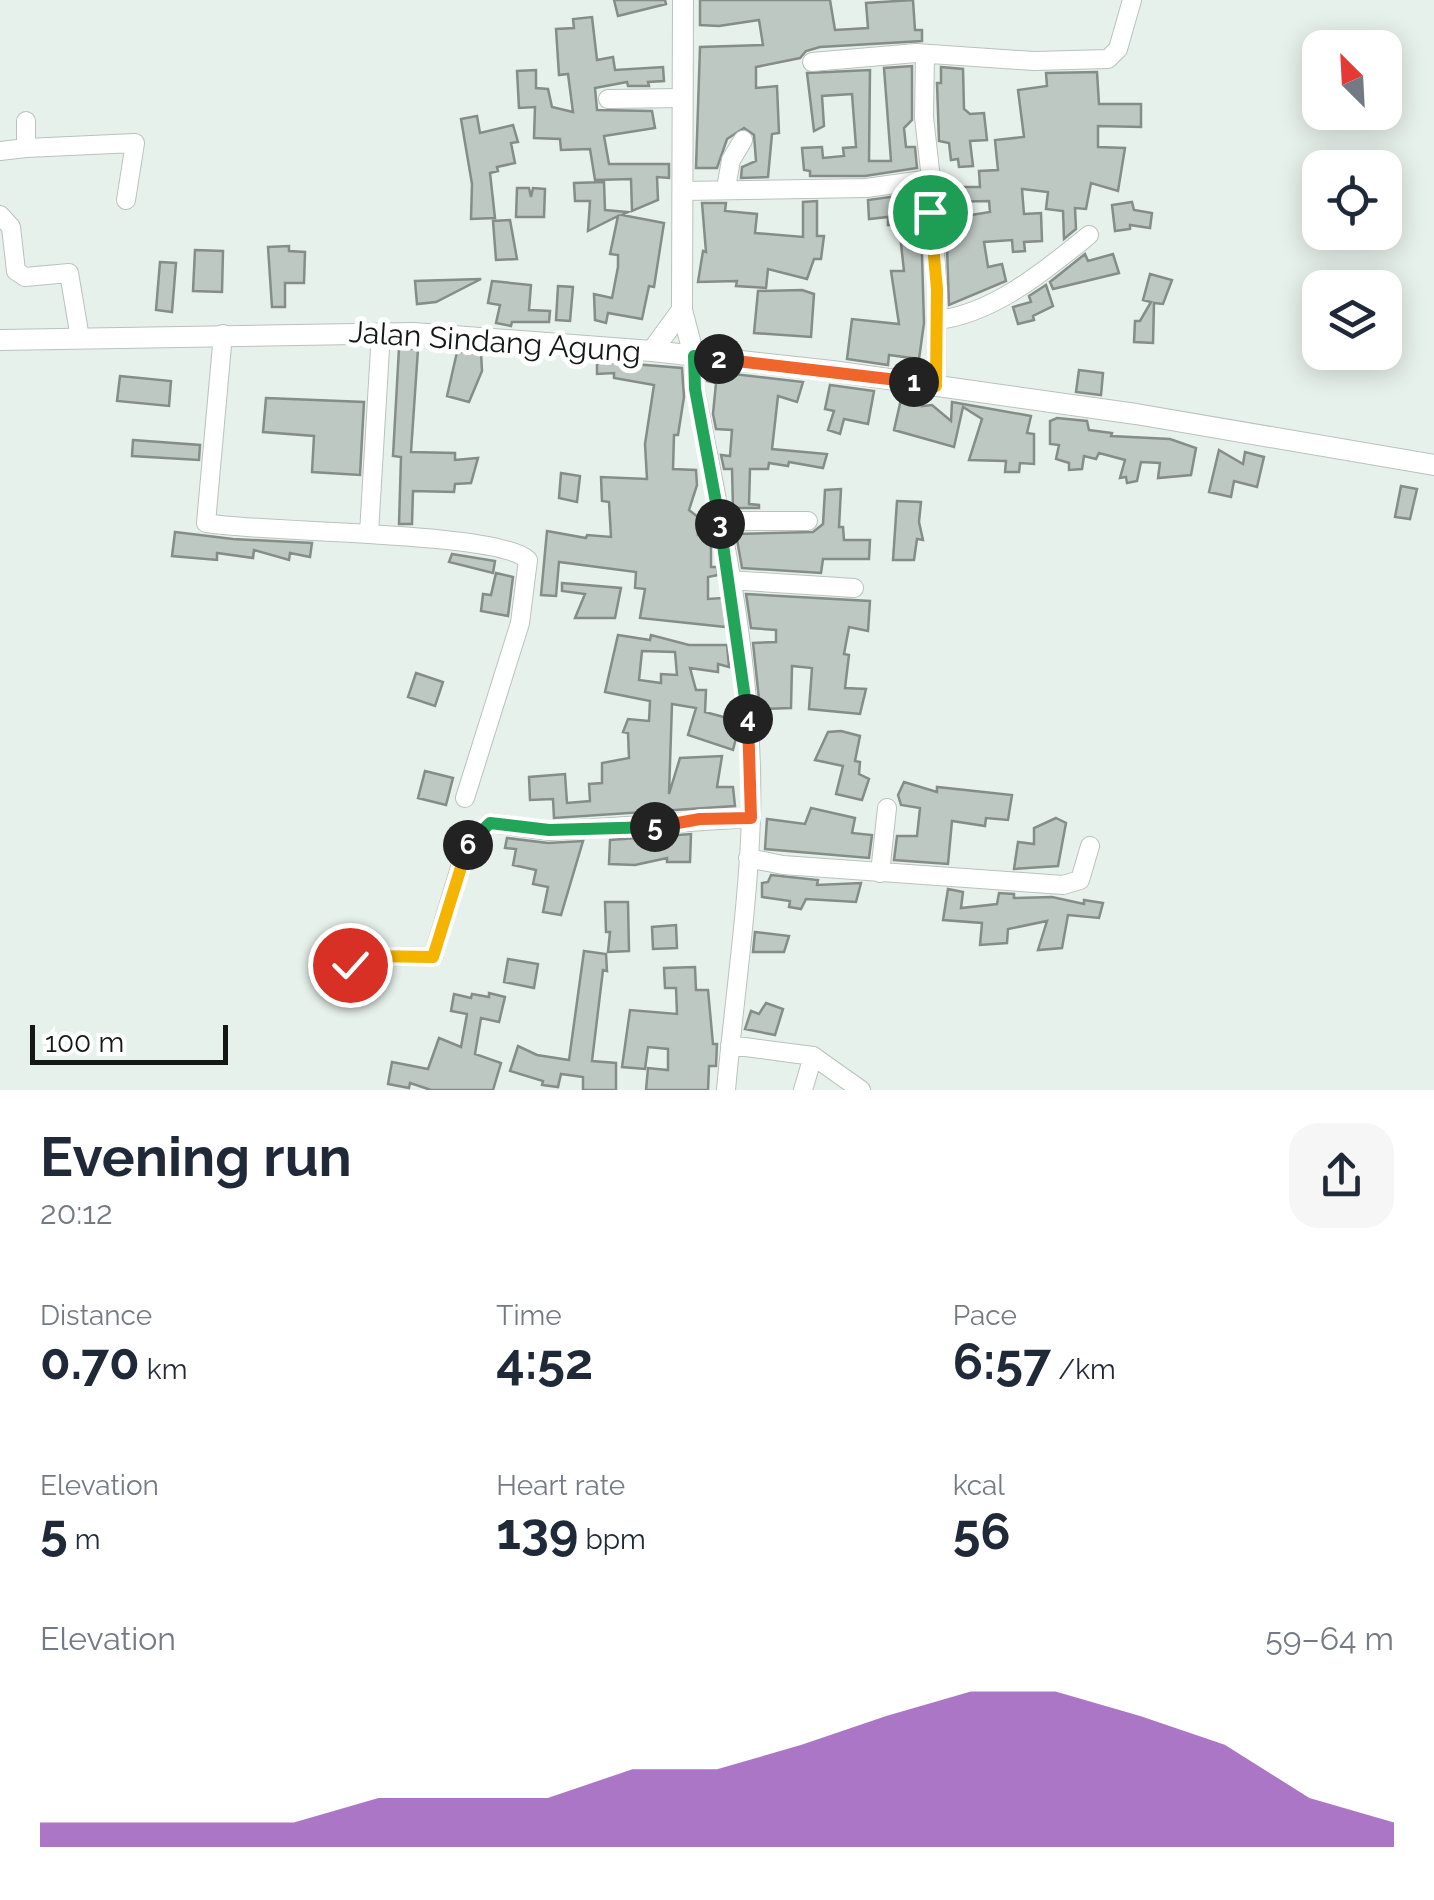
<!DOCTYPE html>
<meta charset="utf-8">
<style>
:root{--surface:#fff;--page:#f6f6f7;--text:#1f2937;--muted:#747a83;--accent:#8a3dae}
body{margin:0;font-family:Raleway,sans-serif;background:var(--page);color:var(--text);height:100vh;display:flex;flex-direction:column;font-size:38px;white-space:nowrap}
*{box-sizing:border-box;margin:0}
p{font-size:32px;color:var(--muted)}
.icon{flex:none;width:55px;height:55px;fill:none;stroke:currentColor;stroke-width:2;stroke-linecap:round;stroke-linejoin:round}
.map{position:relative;height:1090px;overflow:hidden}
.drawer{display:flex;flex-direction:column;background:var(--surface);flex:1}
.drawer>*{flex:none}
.needle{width:65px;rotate:336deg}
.controls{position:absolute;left:1302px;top:30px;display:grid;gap:20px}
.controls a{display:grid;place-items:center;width:100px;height:100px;border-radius:20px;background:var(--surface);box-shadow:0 5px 25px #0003;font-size:50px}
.scale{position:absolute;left:30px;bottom:25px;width:198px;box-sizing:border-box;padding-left:10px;border:5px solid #141715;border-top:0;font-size:28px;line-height:35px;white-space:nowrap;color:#141715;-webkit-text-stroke:8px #fff;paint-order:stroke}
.pin{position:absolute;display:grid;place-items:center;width:85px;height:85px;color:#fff;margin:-42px;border:5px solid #fff;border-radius:50%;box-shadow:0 2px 10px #0007}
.km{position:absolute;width:50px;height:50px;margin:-25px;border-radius:50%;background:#222;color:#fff;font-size:28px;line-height:50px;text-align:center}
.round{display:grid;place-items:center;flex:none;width:105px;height:105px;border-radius:30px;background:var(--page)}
.overview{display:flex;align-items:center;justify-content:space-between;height:170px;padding:0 40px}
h1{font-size:55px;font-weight:700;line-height:75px}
.stats{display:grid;grid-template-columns:repeat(3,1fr);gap:15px;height:170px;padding:10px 40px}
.stats div{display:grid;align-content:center}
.stats b{font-size:50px;font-weight:700}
.stats small{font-size:28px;font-weight:400}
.stats p{font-size:28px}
.chart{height:280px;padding:20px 40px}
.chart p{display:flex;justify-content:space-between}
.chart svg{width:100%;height:180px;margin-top:10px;fill:var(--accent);opacity:.7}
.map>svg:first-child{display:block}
</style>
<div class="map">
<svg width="1434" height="1090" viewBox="0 0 1434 1090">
<rect width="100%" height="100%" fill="#e7f1eb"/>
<path fill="#bec8c3" stroke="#848d88" stroke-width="2.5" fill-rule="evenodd" d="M614,0H665L666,4L618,16Z
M700,0H830L835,30L868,28L866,3L913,0L915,30H922V41L820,47L806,51L800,58L756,67V88L777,86L779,133L772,134L768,177L741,178L742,167L756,161L754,135L744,128L727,139L717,168H696L700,47L763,45L759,20L719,26L700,25Z
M592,17L597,60L613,57L615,70L663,67L664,81L648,82L649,86H628L627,82L595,88L597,110L652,111L655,128L604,136L609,164H669V178L657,177L658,200L632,211L631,179L595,180L590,149L561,150L560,139L534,138L535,107L519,108L517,71L536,70V88L548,89L552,107L573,112L568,74L559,75L556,29L574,28L573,19Z
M912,66V120L904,128L906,147H915L917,168L865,176H810V171L804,170L802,148L822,147L823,158L844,156L843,148L856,147L852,94L822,96L824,126L814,131L807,73L870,70L869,161H891L884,68Z
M941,67L963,69L964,109L970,114L984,113L987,140L970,141L973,166L959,167L958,159L951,160L949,143L939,141L937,83H941Z
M1097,72L1099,104H1141V127L1098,126V147L1125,148L1118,191L1091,183L1086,209L1075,208L1076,229L1064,239L1063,211L1046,209L1048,192L1022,189L1024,214L1041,213L1042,241L1024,242L1025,251L1013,252L1012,240L984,242L988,267L1002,264L1006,281L949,305L946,219L990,212L989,201L945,202L944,187H980L979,171L998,170L995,140L1024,137L1018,90L1047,86L1046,73Z
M477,116L480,133L513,125L518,142L511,143L515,163L497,167L498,171L490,173L495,218L471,219L472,184L461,119Z
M604,182L605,210L628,212L622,215L664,223L654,287L649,286L642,319L608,313L606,323L595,320L594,294L612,298L618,267V255L610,254L618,216L588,231L590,201H575L574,183Z
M517,188H529L531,197L533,188L545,189L544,217H516Z
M919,193L920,203H905L896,225H888V217L869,219L868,200Z
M817,201V236H824L821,259H814L807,279L768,269L766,288L736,286L737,281L698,282L703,251L706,252L702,203H726L725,211L757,214L755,233L803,237V202Z
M1132,202L1134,210L1152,213L1150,228L1130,225V229L1115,231L1112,205Z
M510,220L517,259L496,260L493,221Z
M921,223L924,323L919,359L889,355L888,365L847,359L852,319L899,324L891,271H904L899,226Z
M289,246V251L305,252L304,283H285V307H272L268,247Z
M195,250L223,251L222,292L193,291Z
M1085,254L1088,261L1113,254L1119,273L1053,289L1050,282Z
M160,262L176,263L172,312L156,310Z
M1150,274L1172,280L1163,304L1154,303L1153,343L1134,342L1135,321H1140L1151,302L1143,300Z
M481,279L436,302L417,304L415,281Z
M492,281L531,285L529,310L550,311L549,322H512L511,326L496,323L500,305L488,303Z
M1046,285L1053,306L1033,316L1034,320L1018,324L1013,307L1031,302L1029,296Z
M558,286L573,287L570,321L556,320Z
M802,290L814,294L811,337L754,333L758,291Z
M399,348L418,349L411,452L455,453V460L478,458L471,483L455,484L454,492L413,491L412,524H399L401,457L393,456Z
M457,352H481L482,371L469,402L447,396Z
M597,361L682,368L684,397L678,435H674L673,469L696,470L697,485L689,510L698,517V535H711V567H717L718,575L708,577V599L722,598L726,627L640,618L645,589L635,588L636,572L559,562L556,596L541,595L547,531L586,538L587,535L611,537L609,502L602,501L601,477L647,479L645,444L654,385L614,378V373L597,374Z
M1079,370L1103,373L1101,395L1076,392Z
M707,371L803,382L797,402L778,396L772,449L827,454L823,468L789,462L788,466L769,463L768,469H750L749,504L759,505V508H733L732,469H724L721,455L730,456L732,430L716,429L713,414L716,383L707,381Z
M120,376L171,381L169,406L117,401Z
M830,385L874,391L868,424L844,419L840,434L828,430L834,411L825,409Z
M902,395L924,398L922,406L932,405L951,421L952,402L1031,416L1027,433L1034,434V464L1020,463L1019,472H1005L1006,461L969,460L982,419L963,407L954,447L894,430Z
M266,398L364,402L360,475L312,472L314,436L263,432Z
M1057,418L1087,421L1089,430L1112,433L1111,436L1170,439L1196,448L1191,475L1158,478L1160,463L1141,462L1137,481L1127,483L1126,477L1120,478L1125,460L1099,453L1096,459L1084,456L1082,469L1069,470V463L1056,459L1059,445L1050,444V421Z
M133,440L200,445L199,460L132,456Z
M1219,450L1243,464L1245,452L1264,457L1257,487L1234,481L1231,497L1209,492Z
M561,473L580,476L577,502L559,498Z
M1401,486L1417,489L1410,519L1395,517Z
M841,489L839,527H843L844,540H870L869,559H823L821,573L742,568L736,534L813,532L823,524L825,490Z
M897,501L921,502L919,522L923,540L917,539L914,560H893Z
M175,532L233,539L312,543L310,557L290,553L289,560L254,550L253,558L217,553V560L172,556Z
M452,554L495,561L493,573L449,562Z
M496,573L513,577L508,616L481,611L483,594L491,595Z
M562,583L621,588L615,618H575L585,594L562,591Z
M746,594L870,601L868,631L849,627L844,654L849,655L845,688L866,689L860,714L809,709L812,668L792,666L791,708L760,709L753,643L776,642V630L751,628Z
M618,635L650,640L651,635L689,645H727L729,667L718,664V672L690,668L696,690H706L705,712L731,719L729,728L737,734L733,750L688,735L696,708L672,704L669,794L680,758L722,756L717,787H733L735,806L554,818L553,799L530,800L529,777L565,774L567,803L590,801L589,784L602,783V763L629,758L628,733L623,732L628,719L649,721L650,701L605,692ZM642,651L675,652L677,675L661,674V683L639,680Z
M416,673L443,682L435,706L408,697Z
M841,731L860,736L855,761L860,762L859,774L869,779L862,800L836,794L843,766L815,760L828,732Z
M425,771L453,778L446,805L418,798Z
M904,782L937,792V787L1012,795L1008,820L986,818L985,826L952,821L948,864L894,860L897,836H917L920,808L901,805L898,795Z
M811,808L855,818L852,833L872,835L869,858L765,849L767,819L805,824Z
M1056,818L1066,823L1058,866L1014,869L1018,842L1034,844V828Z
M691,834L690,862H667V858L635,865L609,864L610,840Z
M507,838L548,843L583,841L561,915L543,912L548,887L533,884L536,870L513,865L516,849L505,848Z
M771,875L818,880L817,885L861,883L856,902L806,899L801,909L789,907L790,901L762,897V883L768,882Z
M948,889L963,892L961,908L997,904L999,893L1014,894V898L1052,897L1084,904V900L1103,903L1099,918L1068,915L1062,948L1038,950L1047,921L1008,929L1007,943L980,945L982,923L943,920Z
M605,902H628L629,951L608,952L610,932H606Z
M676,925L677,948L653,949L652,927Z
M755,932L789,936L784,952H753Z
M584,951L606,954L607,971L603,970L592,1061L616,1063V1090H583V1077L561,1074L558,1087L542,1085L543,1081L510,1071L518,1046L537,1055L569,1060Z
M508,959L538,964L534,988L504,982Z
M695,967L696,990H708L713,1044H717L716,1066H709L708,1090H646L648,1068L668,1070V1049L648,1047L645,1069L622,1067L630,1010L677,1014L676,988H665L664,968Z
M489,993L505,997L499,1022L481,1018L475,1054L501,1063L493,1090H431L410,1083L409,1088L388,1084L392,1062L428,1069L439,1038L461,1047L467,1014L451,1011L454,994L471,998L472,994L489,997Z
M766,1003L783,1009L775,1035L745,1029L751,1011L759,1014Z"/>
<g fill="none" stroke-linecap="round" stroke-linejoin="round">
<g stroke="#b9c2bd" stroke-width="20">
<path id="minor" d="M925,55L924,117L931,179
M812,62L916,53L1034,61L1108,59L1118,49L1132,0
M608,99L683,98
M26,148L135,143L126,200
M0,151L26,148V121
M726,188L731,160L743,140
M683,191L866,188L931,179L937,289L936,386
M0,215L11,227L16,271L25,277L69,273L80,338
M937,320C993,314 1046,270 1089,235
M223,334L206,523C260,533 499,531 528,560L520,623L465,798
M694,356L695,389C723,528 755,675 751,818C748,908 734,1000 726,1090
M719,521H808
M369,533L381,332
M729,580L854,588
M748,858L783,865L1063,885L1080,880L1090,846
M880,873L887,808
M350,965L371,956L433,957L466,848L490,823L549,831L751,818
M730,1045L813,1056L861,1090
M803,1090L813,1056"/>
</g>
<g stroke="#b9c2bd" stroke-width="22">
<path id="major" d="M683,0L682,310L694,356
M0,340L414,333L652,351L832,371L1136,414L1434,465
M652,351L682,310"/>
</g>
<use href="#minor" stroke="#fff" stroke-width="18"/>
<use href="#major" stroke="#fff" stroke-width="20"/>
</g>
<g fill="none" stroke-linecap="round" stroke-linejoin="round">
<g stroke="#fff" stroke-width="20">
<path id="split-1" d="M914,382L936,386L937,289L930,212"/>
</g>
<g stroke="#fff" stroke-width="20">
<path id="split-2" d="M719,359L914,382"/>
</g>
<g stroke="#fff" stroke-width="20">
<path id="split-3" d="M719,359L694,356L695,389L720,524"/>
</g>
<g stroke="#fff" stroke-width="20">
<path id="split-4" d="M720,524L748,719"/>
</g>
<g stroke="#fff" stroke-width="20">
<path id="split-5" d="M655,827L700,819L751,818L748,719"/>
</g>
<g stroke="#fff" stroke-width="20">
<path id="split-6" d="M468,845L490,823L549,830L655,827"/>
</g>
<g stroke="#fff" stroke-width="20">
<path id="split-7" d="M350,965L371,956L433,957L468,845"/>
</g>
<use href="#split-1" stroke="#f5b400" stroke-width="12"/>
<use href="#split-2" stroke="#f0652b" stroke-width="12"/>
<use href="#split-3" stroke="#22a559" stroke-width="12"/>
<use href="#split-4" stroke="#22a559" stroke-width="12"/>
<use href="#split-5" stroke="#f0652b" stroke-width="12"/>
<use href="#split-6" stroke="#22a559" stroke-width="12"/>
<use href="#split-7" stroke="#f5b400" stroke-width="12"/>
</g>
<g text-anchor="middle" stroke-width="10" stroke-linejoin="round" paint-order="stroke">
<g font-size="30" fill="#141715" stroke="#fff">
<text transform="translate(495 342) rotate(4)" y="10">Jalan Sindang Agung</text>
</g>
</g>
</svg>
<div class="controls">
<a><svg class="needle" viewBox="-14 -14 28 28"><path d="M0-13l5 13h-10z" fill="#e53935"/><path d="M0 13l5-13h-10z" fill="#747a83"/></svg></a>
<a><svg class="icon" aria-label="locate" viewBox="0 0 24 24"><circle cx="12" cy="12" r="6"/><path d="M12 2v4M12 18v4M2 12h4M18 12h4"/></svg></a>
<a><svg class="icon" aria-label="layers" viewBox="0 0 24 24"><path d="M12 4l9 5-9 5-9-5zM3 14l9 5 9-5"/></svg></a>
</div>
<div class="scale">100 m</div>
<div class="pin" style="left:930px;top:212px;background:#1e9e55"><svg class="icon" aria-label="arrive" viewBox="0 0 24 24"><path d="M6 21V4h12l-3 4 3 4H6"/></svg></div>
<div class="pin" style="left:350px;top:965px;background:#d93025"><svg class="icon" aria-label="check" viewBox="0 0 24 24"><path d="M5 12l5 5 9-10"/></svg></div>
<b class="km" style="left:914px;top:382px">1</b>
<b class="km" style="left:719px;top:359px">2</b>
<b class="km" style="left:720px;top:524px">3</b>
<b class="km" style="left:748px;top:719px">4</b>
<b class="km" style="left:655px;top:827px">5</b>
<b class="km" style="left:468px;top:845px">6</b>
</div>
<section class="drawer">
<div class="overview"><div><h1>Evening run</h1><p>20:12</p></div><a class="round"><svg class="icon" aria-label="share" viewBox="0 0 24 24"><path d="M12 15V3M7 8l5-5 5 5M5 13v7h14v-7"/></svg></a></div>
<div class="stats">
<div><p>Distance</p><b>0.70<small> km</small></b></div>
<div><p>Time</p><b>4:52</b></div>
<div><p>Pace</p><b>6:57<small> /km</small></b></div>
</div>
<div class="stats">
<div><p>Elevation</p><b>5<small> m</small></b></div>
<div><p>Heart rate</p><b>139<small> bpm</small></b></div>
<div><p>kcal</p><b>56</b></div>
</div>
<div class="chart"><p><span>Elevation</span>59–64 m</p>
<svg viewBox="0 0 160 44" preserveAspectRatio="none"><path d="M0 44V38L10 38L20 38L30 38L40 32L50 32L60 32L70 25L80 25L90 19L100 12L110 6L120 6L130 12L140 19L150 32L160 38V44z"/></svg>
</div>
</section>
